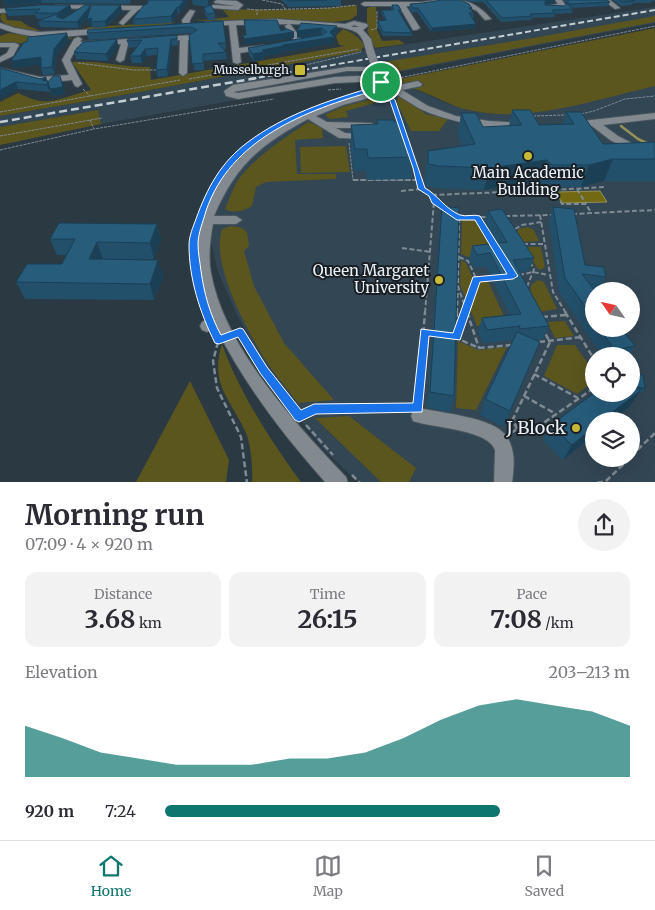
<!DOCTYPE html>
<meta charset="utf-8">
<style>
:root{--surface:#fff;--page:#f2f2f3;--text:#2b2b33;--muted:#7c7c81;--line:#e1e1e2;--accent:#0f766e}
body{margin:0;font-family:Merriweather,serif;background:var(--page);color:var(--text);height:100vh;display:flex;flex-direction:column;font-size:19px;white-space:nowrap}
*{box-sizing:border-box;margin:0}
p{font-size:16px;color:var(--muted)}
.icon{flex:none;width:28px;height:28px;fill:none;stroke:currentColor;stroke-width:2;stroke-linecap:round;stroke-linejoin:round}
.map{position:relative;height:482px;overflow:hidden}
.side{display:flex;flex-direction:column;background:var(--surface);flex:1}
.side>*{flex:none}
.needle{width:32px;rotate:304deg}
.buttons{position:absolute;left:585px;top:282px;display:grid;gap:10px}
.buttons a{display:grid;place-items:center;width:55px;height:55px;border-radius:50%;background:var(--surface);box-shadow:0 5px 20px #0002;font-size:25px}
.pin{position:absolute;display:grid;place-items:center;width:42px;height:42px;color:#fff;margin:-21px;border:2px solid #fff;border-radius:50%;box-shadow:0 1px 5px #0007}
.round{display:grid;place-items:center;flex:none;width:52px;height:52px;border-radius:26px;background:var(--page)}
.head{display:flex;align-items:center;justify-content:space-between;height:85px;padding:0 25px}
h1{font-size:28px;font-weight:700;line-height:38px}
.stats{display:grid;grid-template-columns:repeat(3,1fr);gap:8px;height:85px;padding:5px 25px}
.stats div{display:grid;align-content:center;border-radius:12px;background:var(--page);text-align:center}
.stats b{font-size:25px;font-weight:700}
.stats small{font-size:14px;font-weight:400}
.stats p{font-size:14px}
.chart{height:140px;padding:10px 25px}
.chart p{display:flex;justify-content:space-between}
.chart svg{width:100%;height:90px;margin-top:5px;fill:var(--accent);opacity:.7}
ul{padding:0 25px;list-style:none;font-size:16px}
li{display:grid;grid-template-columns:80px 60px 1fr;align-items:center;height:38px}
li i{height:12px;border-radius:6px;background:var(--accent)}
.menu{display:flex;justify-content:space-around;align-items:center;height:70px;border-top:1px solid var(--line);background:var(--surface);font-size:14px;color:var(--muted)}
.menu a{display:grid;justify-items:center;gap:2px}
.menu .current{color:var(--accent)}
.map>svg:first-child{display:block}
</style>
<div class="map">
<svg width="655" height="483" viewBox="0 0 655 483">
<rect width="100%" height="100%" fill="#2b3943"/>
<path fill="#334654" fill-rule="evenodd" d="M655,7V23L383,75L377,63L372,64L374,74L371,81L337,82L101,124L98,110L0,127V116L134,93L362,51Z
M655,85V482H358L326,452L280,395L237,315L217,269L210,236L217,202L234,177L260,149L308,119L341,104L371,96L412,88L446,103L469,110L493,114ZM594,291H631V329H594ZM594,356H631V394H594ZM594,421H631V459H594Z"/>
<path fill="#5b551e" d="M357,5V15L350,20L333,22L272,19L194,21L229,17L222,9C267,10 312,11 357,5Z
M376,5L377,30L382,41L399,40L405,44L375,48L367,30L369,27L367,22V8Z
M5,13L7,20L21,21L28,26L41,31L71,32L90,27L176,22C161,28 139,26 122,27C100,29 9,43 0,17L1,14Z
M655,16V22L383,74L377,63L533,38Z
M655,28V86C597,99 528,124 469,110C449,106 432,94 412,88L424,85L421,82L390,88L387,84L394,80Z
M343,29C353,33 360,37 365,47L362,48V51L134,93L0,116V102L18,93C25,96 33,100 40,101C57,103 75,93 91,90L72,62C98,60 124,67 150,67L151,80L345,46L339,45L336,36Z
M9,33L40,37H69L73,39L0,45V36Z
M398,96L420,108L425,114L448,119L439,131H411L397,103Z
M379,97L385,100L346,111L348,117L330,119L325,115L342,107Z
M98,110L101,124L0,145V127Z
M308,122L322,127L323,138L295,140L297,174H336V179L266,182L256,187L252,206C244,211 234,214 225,209C229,200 233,188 238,180C257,155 283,139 308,122Z
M346,146L350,172L301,173L300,147Z
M475,219L494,252L468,257L461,254L462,220Z
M230,226L240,227L247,232L249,246L244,251L254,286L284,343L334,400L298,403C285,386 270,369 260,351C243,322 211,262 222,229Z
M528,227L534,230L539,241L521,242L517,235L518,229Z
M525,247H541L545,267L540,270L537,268Z
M461,260L466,263L474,280L466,299L460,285Z
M538,280L544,282L557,309L539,312L530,296L531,285Z
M488,281L507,323L477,326L470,309L479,282Z
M565,321L574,336L555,338L547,322Z
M458,341L478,350L507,347L476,410L456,408Z
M222,344C239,392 271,441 301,482H252C253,468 251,446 246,433C231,399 209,385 222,344Z
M557,345H575L591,368L590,384L577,394L544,376Z
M190,381L229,460L226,482H136Z
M349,416L416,468L409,482H381L315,418Z"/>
<path fill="#726912" stroke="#959256" d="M600,191L607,202L562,203L556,192Z"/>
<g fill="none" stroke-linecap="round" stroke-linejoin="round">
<path stroke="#959256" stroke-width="2.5" d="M621,126L638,139L655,147"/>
<g stroke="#495660" stroke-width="2">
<path id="minor" d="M217,0L237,1L243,5L238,10L211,8L210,7L213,5L236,6L215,3L214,2Z
M437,0H455L422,6H406L420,28L416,30H413L399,6H364L361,4L364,2H422Z
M456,0C470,0 482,8 491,19L485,20L477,11Z
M555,0H562L566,6L563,8H545V6L558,4Z
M603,0H610L620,8L615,9Z
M55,5L145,6L148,8L138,10L123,25L119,23L131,10L53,8L52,7Z
M25,8V10L23,11L0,13V9Z
M190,10L195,11L190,20L189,27H183L182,20Z
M276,19L345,24L354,21L367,24L368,26L363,30L371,39L374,51L367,53C364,46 364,37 356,32C341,24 309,25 290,24L303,41L299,43H296L285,26L288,24L236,25L239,48L265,45L269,47L265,49L240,53L241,62L237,64L233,62L229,25L206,26L202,24L206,22ZM354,25L359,27H351Z
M0,23L15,28L38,32L103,29L107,31C101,35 92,34 84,35C55,38 27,39 0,28Z
M192,35L196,37L188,40L187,73L183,76L179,73L180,40L128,44L124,60L120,62L116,60L121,44L77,47L70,60L82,84L78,87L75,86L72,80L40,83L0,72V68L40,77L69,75L62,60L74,39L78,37L82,39L80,42Z
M0,43H15L19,45L13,56L0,62V57L7,53L10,47H0Z
M347,67H369L373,69L369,71H347L233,92L238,93L335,77L380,75L384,78L380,81L335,83L238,99L226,96L224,91L233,85Z
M418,81L422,84L421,86L402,90L428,106L456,116L489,121L525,123L530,126C516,138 442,119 425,111C413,106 403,97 391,92L343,105L316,116L327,122L372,123L374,125L369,128H336L345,133L371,135V139L339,138L308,119C260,145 236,165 214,216H236L242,220L236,224H213C210,240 208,256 211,273C224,347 295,423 346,477L348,483H326C283,435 245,385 216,328L207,332L202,330L200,326L202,322L211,317C172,224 220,155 304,113C339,97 380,89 418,81Z
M655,113V119L603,125L618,136L655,155V162L610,140L592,126L573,128L568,125L573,122Z
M419,408C440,413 495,417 507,437C516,451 514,467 512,483H494L495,450C488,429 432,428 413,421L411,416L413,411Z"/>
</g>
<path stroke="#7f8a93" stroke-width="1" stroke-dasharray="3 1" stroke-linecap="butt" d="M262,0L282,4L285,9
M247,9L257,10
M257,15V10L330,8L356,5
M371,30L377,28V11
M78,63L134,70H157
M297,67L361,52
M189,79L359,49
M389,80L655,26
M83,89L90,96
M328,90L341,89
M390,98L393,100L400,123
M0,112L180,80
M581,114L594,111L625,99L655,96
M533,116L566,115
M90,120L94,129L274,99
M0,136L102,118
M349,143L353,180H419
M0,150L94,129
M413,158L419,181"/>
<path stroke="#7f8a93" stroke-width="2" stroke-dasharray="5 2.5" stroke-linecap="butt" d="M353,180H419
M419,180L421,189L432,195L434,201L425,313
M577,189L586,204
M554,190L605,187
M401,191L421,189
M432,195L554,190L562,204H586L591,213
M434,201L443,207
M572,214L655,210
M540,215L553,292L566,313
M505,216L553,215
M458,218L488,217
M459,218L458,286L467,313
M478,218L494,244
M515,229L522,225L541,222
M523,244H543
M402,248L431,252
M459,257L468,261L477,280
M519,275L533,272L548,275
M527,287L534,269L531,264
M457,313L458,289
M465,313L477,280L494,278"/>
<path stroke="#7f8a93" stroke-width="2.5" stroke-dasharray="6 3" stroke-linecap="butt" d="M467,312L479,348
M565,312L594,359
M542,317L567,315
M237,333L240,332L264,370L297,414
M456,335L457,312
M456,336L465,312
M454,337L479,348L512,345
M218,342L213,361L217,388L241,437L247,483
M539,342L582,337
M534,374L578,398
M524,396L556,414
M418,405L425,312
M298,417L314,409L409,408
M306,425L333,455
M517,429L513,419L550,342L545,333
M511,433L517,429L539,426L594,388
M631,456L655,433
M352,475L360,483
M597,483L606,481L629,459"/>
<use href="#minor" fill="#828a8f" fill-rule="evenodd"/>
<path stroke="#c3cdd4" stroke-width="2" stroke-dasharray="6 3" stroke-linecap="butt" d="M250,79L655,10"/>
<path stroke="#c3cdd4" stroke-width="2.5" stroke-dasharray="8 4" stroke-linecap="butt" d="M0,122L257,78"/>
<g stroke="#495660" stroke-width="9" stroke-linecap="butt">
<path id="minor-bridge" d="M370,51L378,74"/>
</g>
<use href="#minor-bridge" stroke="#828a8f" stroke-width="8"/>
</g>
<path fill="#224f6a" d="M3,0H130L131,2L129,4L42,3L5,6Z
M148,0H187V3L180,13H178L172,23L134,25L133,19L148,3Z
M192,0H209L210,5L209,6L215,13V20H208L205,14L204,8L208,7L193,5Z
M281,0H341V6L289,7Z
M464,0H555V3L545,5L564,6L567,4L564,0H607L610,2L608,6L572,8L573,9L572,13L555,14L554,17L532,18L531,20L501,22L483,2H473Z
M613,0H655V1H651V3H633L632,5L621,6Z
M423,3L472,8V11L474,13L473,18H472L476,24V28L431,32L417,12L412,13L409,8L410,4Z
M70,5L72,11L61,18L63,19L122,11L106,27L93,28L92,25L89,26L87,19L88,17L79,28L40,27L38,21L43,19H37L35,15L8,16L5,10Z
M392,5L401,10V13H400L412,33V36H383L377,24L378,21L385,20L381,13L382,10H392L391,8Z
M223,21L226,49H223L226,52L227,59L204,61V70H194L189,35L191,33L89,40L87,33Z
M337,26V32L334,36V43L283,52V53L264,56V59L254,61L249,55L248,48L322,35L321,34L297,38V31Z
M177,35L178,45L172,46L168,76L158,77L156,70L158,55L147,56L142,63H132L130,56L136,47L129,48L127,41Z
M117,39L118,46L108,61L76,59L74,52Z
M69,40L56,56L55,74L43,75L41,68V64L14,68L11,61Z
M0,68L40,79L46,77L47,81L62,83L65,94L52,96L50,90V92L18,89Z
M512,110L539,125L562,124L566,112L603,144L655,142V181H604L581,187H545L540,182L484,190L435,188L425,186V173L428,151L462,146L458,134L461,113L483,127L509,126Z
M377,120L394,122L413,157L411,179L367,180L366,171H354L351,146V125L377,124Z
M442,206L454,396L450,412L427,408L440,222Z
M553,207L585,265L606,277L599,291H594V329H622L635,346L629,356H602L559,292L549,221Z
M488,211L534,258L529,271L520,272L549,326L543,339L536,340L540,342L504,427L480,415L485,399L514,340L483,343L478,332L482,318L510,315L486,267L474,268L469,260L472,246L496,243L484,224Z
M157,224L161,240L154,259H103L163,276L154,300L25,299L16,282L62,264L66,255H57L50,239Z
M631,373L645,389L642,393L639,392L629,407L563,460L543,440L551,425Z"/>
<path fill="#1b4056" d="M3,0H41L42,3L5,6Z
M184,0H187V3L180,13L179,7Z
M208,0H209L210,5L208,7Z
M547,0H555V3L544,5L545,1Z
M70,5L72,11L59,20L57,13Z
M91,5L92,11L79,28L77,22Z
M121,5L122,11L106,27L105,21Z
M177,7L178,13L172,23L171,16Z
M92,18L91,22L92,25L89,26L87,19Z
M476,24V28L431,32L432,28Z
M337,26V32L332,37H334V43L283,52V53L264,56V59L254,61L253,54L262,50L282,45L330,37V32Z
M321,28V34L297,38V31Z
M294,32V38L244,45V39Z
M67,33L69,40L56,56L55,74L52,67L54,49Z
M117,39L118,46L108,61L106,54Z
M171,39L172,46L168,76L167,69Z
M145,49L147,56L142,63L140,56Z
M41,57L43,64L14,68L11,61Z
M60,76L65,94L52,96L50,90V92L47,85L42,80L46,77L48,83Z
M16,82L18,89L0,99V90Z
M613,159L604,181L581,187L589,165Z
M547,160L540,182L484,190L489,168Z
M157,224L161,240L154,259L150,243Z
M97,242L103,259L95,275L89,259Z
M158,260L163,276L154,300L150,284Z
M640,391L629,407L611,421H601Z
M594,427V435L563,460L572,445Z"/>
<path fill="#275c7b" stroke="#1b4056" d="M148,0H184L179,7H177L171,16L133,19L143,6L148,3Z
M287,0H327L288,1Z
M442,0H461L469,4L472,8H469L474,13H469L476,24L432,28L418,8H413L410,4L423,3Z
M486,0H547L545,1V5L564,6L567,4L573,9L552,10L555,13L530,14L532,16L502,18Z
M568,0H607L610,2L568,4Z
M620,0H632L634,1L622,2Z
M40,5H70L57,13H35L40,9L5,10L6,8Z
M85,5H121L105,21L91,22L92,18L87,19L91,5L77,22L38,21L57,14V17L63,19Z
M211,5L215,13L207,14L204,8Z
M392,5H398L401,10H398L412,33L383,32L378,21L386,20L382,10H394Z
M244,20H277L281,31L287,29L294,32L244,39L243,35H246Z
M223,21L226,43H218L226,52L203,54V63L192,64L189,35L197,30L191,27L87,33L88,30Z
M301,23L337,26L330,32L334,37L282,45L283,46L262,50L264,52L253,54L248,48L321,35L327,32L321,28L297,31Z
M67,33L54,49L52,67L41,68V57L11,61L24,42H27L28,37Z
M177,35V39H171L167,69L156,70L158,48L145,49L140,56H130L142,40L127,41L128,39Z
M117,39L106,54L74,52L83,42Z
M0,68L40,79L46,77L42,80L48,81L47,85L16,82L0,90Z
M53,76H60L63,87L50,89L48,82Z
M512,110H530L539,125L574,124L566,112H581L603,144L655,142V159H613L589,165H552L547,160L489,168L439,166L428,164V151L475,144L461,113H476L483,127L522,125Z
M377,120H394V122H404L413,157L368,158L367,149H355L351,125L378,124Z
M442,206L459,208L454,396L430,392Z
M553,207L574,209L585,265L604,267L606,277L582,274L595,291H594V319L565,278Z
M502,209L534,258L513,260L549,326L519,329L520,326L487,330L482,318L521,314L490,253L477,255L472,246L507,242L488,211Z
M59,223L157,224L150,243L97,242L89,259L158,260L150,284L16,282L27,264H62L75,239H50Z
M600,329H622L635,346L613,350L612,346Z
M517,332L540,342L510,411L485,399Z
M631,373L643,375L645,389L634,386L631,384Z
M631,384L640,391L601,421H594V427L572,445L551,425L594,393V394H631Z"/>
<path fill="#1a73e8" stroke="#fff" fill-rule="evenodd" d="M383,80L386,87L385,91L395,100L425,188C438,195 445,209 460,215C466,217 474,214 480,216L518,276L513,279L480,282L460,340L429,336L422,412L316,414L299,422L295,420L260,373L238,337L219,344L215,343C200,313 189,279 189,245C189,236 193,227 196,219C207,188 221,162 248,142C284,115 327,101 370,88L372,81ZM379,83V92L390,101L413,168L418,189L429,196L432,203L457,220H475L507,274L473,277L453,333L421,329L413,403L314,404L301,410L267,367L243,329L240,328L221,335C210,315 204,293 201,271C200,262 198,253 198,244C198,233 203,222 206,211C230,139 306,110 374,91L377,87V84Z"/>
<g fill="#c9ba3a" stroke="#191f24" stroke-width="2">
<rect x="294" y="64" width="12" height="12" rx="2.5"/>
<circle cx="528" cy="156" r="5"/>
<circle cx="439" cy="280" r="5"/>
<circle cx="576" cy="428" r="5"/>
</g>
<g text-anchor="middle" stroke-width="4" stroke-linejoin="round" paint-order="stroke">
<g font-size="12" fill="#e7f0f6" stroke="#191f24" text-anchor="end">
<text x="289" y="74">Musselburgh</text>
</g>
<g font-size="15" fill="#e7f0f6" stroke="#191f24">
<text x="528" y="178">Main Academic<tspan x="528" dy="17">Building</tspan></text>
<text x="429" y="276" text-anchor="end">Queen Margaret<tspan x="429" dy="17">University</tspan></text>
</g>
<g font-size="18" fill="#e7f0f6" stroke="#191f24" text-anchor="end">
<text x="566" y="434">J Block</text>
</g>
</g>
</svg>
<div class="buttons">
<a><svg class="needle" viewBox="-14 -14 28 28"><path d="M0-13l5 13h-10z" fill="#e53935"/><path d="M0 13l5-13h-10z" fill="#7c7c81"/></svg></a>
<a><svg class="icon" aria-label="locate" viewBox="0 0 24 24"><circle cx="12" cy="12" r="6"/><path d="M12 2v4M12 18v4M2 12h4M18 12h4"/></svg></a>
<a><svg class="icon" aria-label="layers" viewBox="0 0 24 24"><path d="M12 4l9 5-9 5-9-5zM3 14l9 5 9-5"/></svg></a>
</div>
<div class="pin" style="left:381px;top:82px;background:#1e9e55"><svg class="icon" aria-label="arrive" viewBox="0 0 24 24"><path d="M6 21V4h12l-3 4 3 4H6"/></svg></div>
</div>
<section class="side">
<div class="head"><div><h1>Morning run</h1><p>07:09 · 4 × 920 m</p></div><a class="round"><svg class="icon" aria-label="share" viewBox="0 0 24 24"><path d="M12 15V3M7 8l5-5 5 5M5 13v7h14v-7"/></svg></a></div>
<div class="stats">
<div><p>Distance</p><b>3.68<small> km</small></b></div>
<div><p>Time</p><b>26:15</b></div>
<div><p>Pace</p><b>7:08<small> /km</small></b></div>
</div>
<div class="chart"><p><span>Elevation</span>203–213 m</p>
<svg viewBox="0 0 160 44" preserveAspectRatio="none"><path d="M0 44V19L10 25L20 32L30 35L40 38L50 38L60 38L70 35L80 35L90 32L100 25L110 16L120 9L130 6L140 9L150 12L160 19V44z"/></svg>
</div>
<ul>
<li><b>920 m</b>7:24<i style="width:72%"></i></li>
</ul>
</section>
<nav class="menu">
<a class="current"><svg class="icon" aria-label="home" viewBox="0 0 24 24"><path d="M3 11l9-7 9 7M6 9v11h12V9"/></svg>Home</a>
<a><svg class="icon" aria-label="map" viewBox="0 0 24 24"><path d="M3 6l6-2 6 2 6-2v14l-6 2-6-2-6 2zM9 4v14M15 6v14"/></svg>Map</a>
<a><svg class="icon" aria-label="saved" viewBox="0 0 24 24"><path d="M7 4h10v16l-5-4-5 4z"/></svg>Saved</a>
</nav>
